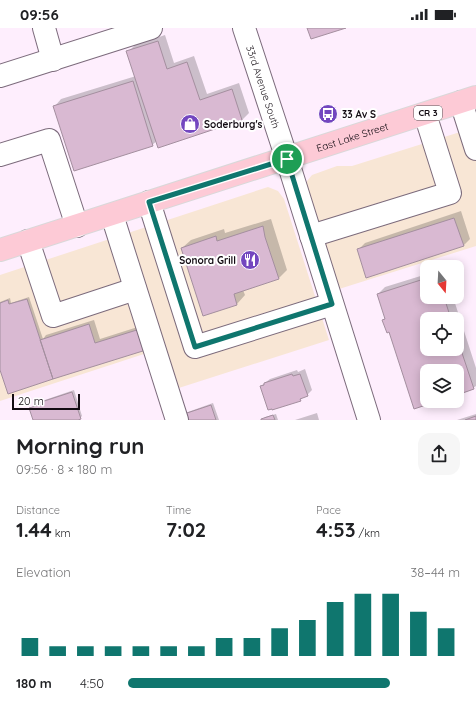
<!DOCTYPE html>
<meta charset="utf-8">
<style>
:root{--surface:#fff;--page:#f6f6f6;--text:#202124;--muted:#757577;--accent:#0f766e}
body{margin:0;font-family:Quicksand,sans-serif;background:var(--page);color:var(--text);height:100vh;display:flex;flex-direction:column;font-size:15px;white-space:nowrap}
*{box-sizing:border-box;margin:0}
p{font-size:13px;color:var(--muted)}
.icon{flex:none;width:22px;height:22px;fill:none;stroke:currentColor;stroke-width:2;stroke-linecap:round;stroke-linejoin:round}
.map{position:relative;height:392px;overflow:hidden}
.details{display:flex;flex-direction:column;background:var(--surface);flex:1}
.details>*{flex:none}
.needle{width:26px;rotate:162deg}
.buttons{position:absolute;left:420px;top:232px;display:grid;gap:8px}
.buttons a{display:grid;place-items:center;width:44px;height:44px;border-radius:8px;background:var(--surface);box-shadow:0 2px 10px #0003;font-size:20px}
.scale{position:absolute;left:12px;bottom:10px;width:68px;box-sizing:border-box;padding-left:4px;border:2px solid #120b12;border-top:0;font-size:11px;line-height:14px;white-space:nowrap;color:#120b12;-webkit-text-stroke:3px #fff;paint-order:stroke}
.pin{position:absolute;display:grid;place-items:center;width:34px;height:34px;color:#fff;margin:-17px;border:2px solid #fff;border-radius:50%;box-shadow:0 1px 4px #0007}
.round{display:grid;place-items:center;flex:none;width:42px;height:42px;border-radius:12px;background:var(--page)}
.overview{display:flex;align-items:center;justify-content:space-between;height:68px;padding:0 16px}
h1{font-size:22px;font-weight:700;line-height:30px}
.figures{display:grid;grid-template-columns:repeat(3,1fr);gap:6px;height:68px;padding:4px 16px}
.figures div{display:grid;align-content:center}
.figures b{font-size:20px;font-weight:700}
.figures small{font-size:11px;font-weight:400}
.figures p{font-size:11px}
.chart{height:112px;padding:8px 16px}
.chart p{display:flex;justify-content:space-between}
.chart svg{width:100%;height:72px;margin-top:4px;stroke:var(--accent);stroke-width:6}
ul{padding:0 16px;list-style:none;font-size:13px}
li{display:grid;grid-template-columns:64px 48px 1fr;align-items:center;height:30px}
li i{height:10px;border-radius:5px;background:var(--accent)}
.status{display:flex;justify-content:space-between;align-items:center;height:28px;padding:0 20px;background:var(--surface);direction:ltr}
.status svg{height:11px;fill:currentColor}
.map>svg:first-child{display:block}
</style>
<div class="status"><b>09:56</b><svg viewBox="0 0 49 12"><path d="M0 12V9h3v3zM5 12V6h3v6zM10 12V3h3v9zM15 12V0h3v12zM26 1h20v11H26zM47 4h2v5h-2z"/></svg></div>
<div class="map">
<svg width="476" height="392" viewBox="0 0 476 392">
<rect width="100%" height="100%" fill="#feeefd"/>
<path fill="#f8e6d5" d="M476,99V218L339,261L307,160V153L312,147L337,138H352Z
M268,159L278,163L284,171L329,312L160,366L147,325L0,373V247Z"/>
<path fill="#0003" fill-rule="evenodd" d="M165,7L174,35L194,28L207,66L239,55L249,85L242,92L157,113L152,117L55,78L61,71L136,48L128,24L135,17Z
M461,183L470,211L463,218L358,222L365,215Z
M271,191L287,242L279,250L243,262L245,267L237,276L204,287L182,220L191,212L224,201L225,205Z
M427,246V269H453L476,340V358L473,360L457,366V343H427V373H435L415,380L390,303L383,292L386,290L378,266L385,259ZM427,291H457V321H427Z
M29,269L43,311L46,307L94,292L100,311L144,297L150,316L0,339V274L10,270L11,275Z
M305,341L312,362L307,367L304,368L300,372L261,358L270,351L297,342L298,344Z
M74,362L82,388L80,390L75,392H34L31,380L33,378L37,377L39,374Z
M213,375L219,392H184L185,385Z
M317,385L319,392H295Z
M276,386L278,392H262L265,389Z
M476,386V392H457Z"/>
<path fill="#d9b9d2" stroke="#a48f9f" d="M307,0H346L311,11Z
M158,13L167,41L187,34L200,72L232,61L242,92L158,120L126,23Z
M133,53L153,118L74,143L53,78Z
M454,190L464,218L366,250L357,221Z
M263,198L265,209L279,251L234,266L237,277L203,288L181,220L216,208L217,213Z
M427,250V269H444L451,291H427V321H457V310L474,361L457,367V343H427V373H438L414,381L389,304L387,305L382,292L385,291L377,266Z
M27,271L53,351L8,366L0,342V275L8,272L9,276Z
M89,296L95,315L140,301L146,322L53,351L40,312Z
M292,346L293,348L300,346L308,368L300,371L301,373L272,382V381L268,382L260,358L264,357V355Z
M72,364L81,391L78,392H33L29,380L36,378L35,376Z
M211,377L216,392H183L181,387Z
M273,387L275,392H261V391Z
M476,388V392H465Z"/>
<g fill="none" stroke-linecap="round" stroke-linejoin="round">
<g stroke="#7c6b7c" stroke-width="24">
<g id="minor">
<path d="M44,0L53,32"/>
<path id="s1" d="M244,0L287,131L369,392"/>
<path d="M0,48L151,0"/>
<path d="M461,74L476,121"/>
<path d="M0,127L49,112L77,198"/>
<path d="M149,174L195,319L332,276"/>
<path d="M112,187L177,392"/>
<path d="M311,208L450,165L425,86"/>
<path d="M28,213L53,288L135,261"/>
</g>
</g>
<g stroke="#d9d8d9" stroke-width="24">
<g id="major">
<path id="s2" d="M0,222L476,69"/>
</g>
</g>
<use href="#minor" stroke="#fff" stroke-width="22"/>
<use href="#major" stroke="#fdcad6" stroke-width="22"/>
</g>
<g fill="none" stroke-linecap="round" stroke-linejoin="round">
<g stroke="#fff" stroke-width="8">
<path id="route" d="M287,131L332,276L195,319L149,174Z"/>
</g>
<use href="#route" stroke="#0f766e" stroke-width="5"/>
</g>
<defs>
<g id="bus-disc" transform="scale(1)"><circle r="9.5" fill="#7347bf" stroke="#fff"/><path d="M-5-6H5V4H4V6H2V4H-2V6H-4V4H-5ZM-3.5-4V0h7V-4ZM-3.5 1.2v1.5H-2V1.2ZM2 1.2v1.5H3.5V1.2Z" fill="#fff"/></g>
<g id="shop-disc" transform="scale(1)"><circle r="9.5" fill="#7347bf" stroke="#fff"/><path d="M-5-2.5h2.3a2.7 3.5 0 0 1 5.4 0H5L5.5 6h-11ZM-1.5-2.5h3a1.5 2.3 0 0 0-3 0Z" fill="#fff"/></g>
<g id="restaurant-disc" transform="scale(1)"><circle r="9.5" fill="#7347bf" stroke="#fff"/><path d="M-5-6h1v4h1v-4h1v4h1v-4h1v5L-1.5 .5V6h-2V.5L-5-1ZM5-6V6H3V1.5H1.5Q1.5-4 5-6Z" fill="#fff"/></g>
</defs>
<g fill-rule="evenodd">
<use href="#bus-disc" x="328" y="86"/>
<use href="#shop-disc" x="190" y="96"/>
<use href="#restaurant-disc" x="250" y="232"/>
</g>
<g text-anchor="middle" stroke-width="4" stroke-linejoin="round" paint-order="stroke">
<rect fill="#fff" stroke="#595459" stroke-width="1" x="414" y="78" width="28" height="14" rx="3"/>
<g font-size="9" font-weight="bold" fill="#120b12">
<text x="428" y="88">CR 3</text>
</g>
<g font-size="10" fill="#120b12" stroke="#fff">
<text dy="4" stroke="none"><textPath href="#s1" startOffset="62">33rd Avenue South</textPath></text>
<text dy="4" stroke="none"><textPath href="#s2" startOffset="370">East Lake Street</textPath></text>
</g>
<g font-size="10" font-weight="bold" fill="#120b12" stroke="#fff" text-anchor="start">
<text x="342" y="90">33 Av S</text>
<text x="204" y="100">Soderburg's</text>
<text x="236" y="236" text-anchor="end">Sonora Grill</text>
</g>
</g>
</svg>
<div class="buttons">
<a><svg class="needle" viewBox="-14 -14 28 28"><path d="M0-13l5 13h-10z" fill="#e53935"/><path d="M0 13l5-13h-10z" fill="#757577"/></svg></a>
<a><svg class="icon" aria-label="locate" viewBox="0 0 24 24"><circle cx="12" cy="12" r="6"/><path d="M12 2v4M12 18v4M2 12h4M18 12h4"/></svg></a>
<a><svg class="icon" aria-label="layers" viewBox="0 0 24 24"><path d="M12 4l9 5-9 5-9-5zM3 14l9 5 9-5"/></svg></a>
</div>
<div class="scale">20 m</div>
<div class="pin" style="left:287px;top:131px;background:#1e9e55"><svg class="icon" aria-label="arrive" viewBox="0 0 24 24"><path d="M6 21V4h12l-3 4 3 4H6"/></svg></div>
</div>
<section class="details">
<div class="overview"><div><h1>Morning run</h1><p>09:56 · 8 × 180 m</p></div><a class="round"><svg class="icon" aria-label="share" viewBox="0 0 24 24"><path d="M12 15V3M7 8l5-5 5 5M5 13v7h14v-7"/></svg></a></div>
<div class="figures">
<div><p>Distance</p><b>1.44<small> km</small></b></div>
<div><p>Time</p><b>7:02</b></div>
<div><p>Pace</p><b>4:53<small> /km</small></b></div>
</div>
<div class="chart"><p><span>Elevation</span>38–44 m</p>
<svg viewBox="0 0 160 44" preserveAspectRatio="none"><path d="M5 44V33M15 44V38M25 44V38M35 44V38M45 44V38M55 44V38M65 44V38M75 44V33M85 44V33M95 44V27M105 44V22M115 44V11M125 44V6M135 44V6M145 44V17M155 44V27"/></svg>
</div>
<ul>
<li><b>180 m</b>4:50<i style="width:79%"></i></li>
</ul>
</section>
